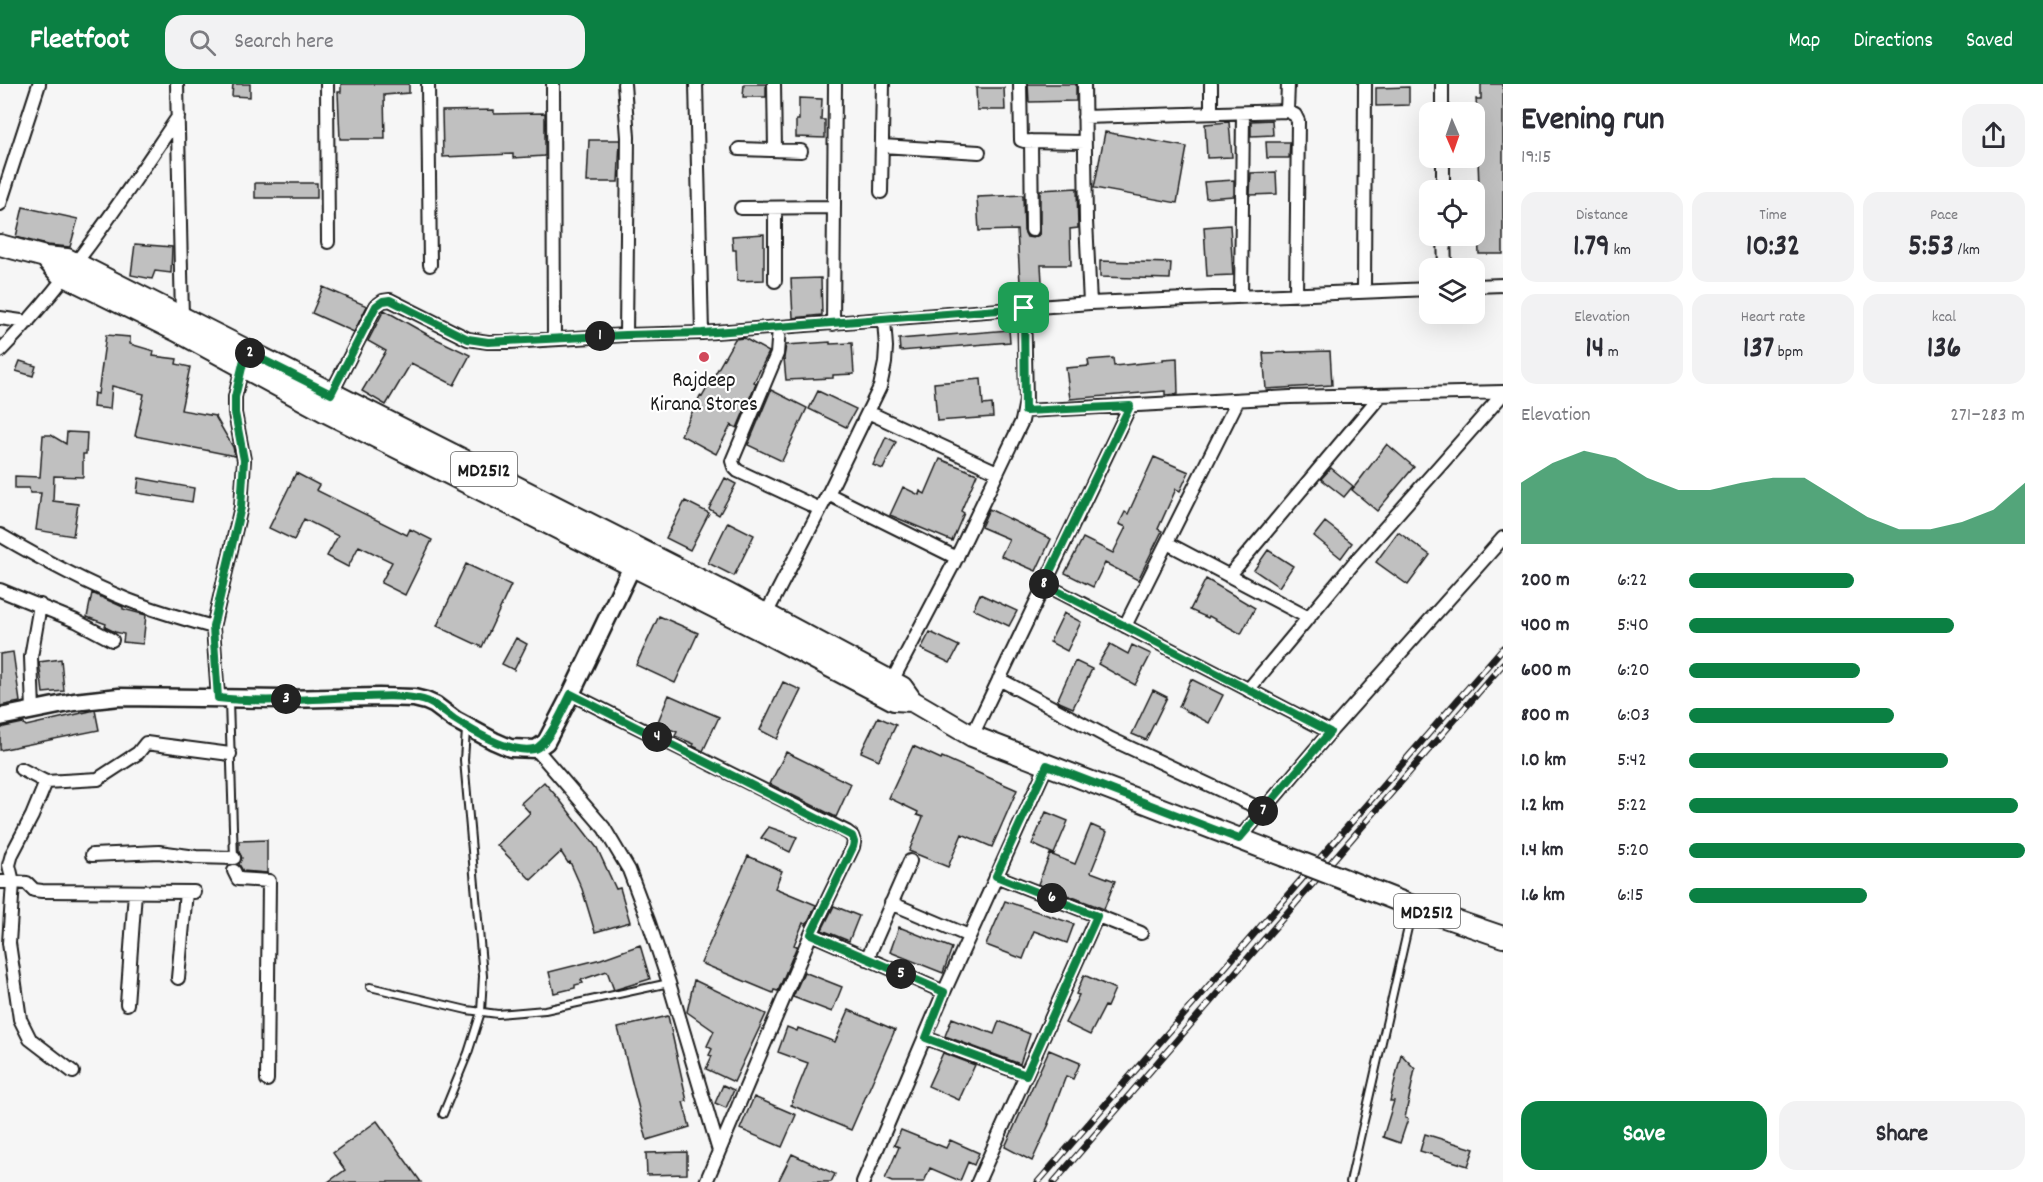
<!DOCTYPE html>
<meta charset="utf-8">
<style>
:root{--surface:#fff;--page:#f2f2f3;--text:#2b2b33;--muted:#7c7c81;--accent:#0b8043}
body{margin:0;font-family:Dekko,sans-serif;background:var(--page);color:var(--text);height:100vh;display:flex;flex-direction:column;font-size:22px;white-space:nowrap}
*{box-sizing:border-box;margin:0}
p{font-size:20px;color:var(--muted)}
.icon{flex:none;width:33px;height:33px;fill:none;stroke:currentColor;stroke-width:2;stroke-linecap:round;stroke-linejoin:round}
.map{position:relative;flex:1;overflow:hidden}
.drawer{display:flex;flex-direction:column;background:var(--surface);width:540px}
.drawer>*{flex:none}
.needle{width:39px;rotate:178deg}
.tools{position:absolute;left:1419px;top:18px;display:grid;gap:12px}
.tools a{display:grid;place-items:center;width:66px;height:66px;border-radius:12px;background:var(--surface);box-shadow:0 6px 24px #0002;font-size:30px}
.pin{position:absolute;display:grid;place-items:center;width:51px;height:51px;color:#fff;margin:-26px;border-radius:12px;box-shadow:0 3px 9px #0006}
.km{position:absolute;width:30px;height:30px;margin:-15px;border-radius:50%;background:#222;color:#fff;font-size:16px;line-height:30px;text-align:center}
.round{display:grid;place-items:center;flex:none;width:63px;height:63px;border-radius:18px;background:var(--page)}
.head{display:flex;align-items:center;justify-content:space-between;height:102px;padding:0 18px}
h1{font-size:33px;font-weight:800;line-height:45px}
.metrics{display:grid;grid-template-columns:repeat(3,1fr);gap:9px;height:102px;padding:6px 18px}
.metrics div{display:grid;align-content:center;border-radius:15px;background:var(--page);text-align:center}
.metrics b{font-size:30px;font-weight:800}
.metrics small{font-size:16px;font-weight:400}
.metrics p{font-size:16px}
.chart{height:168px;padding:12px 18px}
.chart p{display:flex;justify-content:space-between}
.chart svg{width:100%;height:108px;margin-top:6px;fill:var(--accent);opacity:.7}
.button{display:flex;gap:12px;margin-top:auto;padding:12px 18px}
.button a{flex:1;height:69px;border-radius:18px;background:var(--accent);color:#fff;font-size:24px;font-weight:800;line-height:69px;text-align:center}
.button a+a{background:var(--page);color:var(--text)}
ul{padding:0 18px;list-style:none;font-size:20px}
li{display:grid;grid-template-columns:96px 72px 1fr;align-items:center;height:45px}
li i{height:15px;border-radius:8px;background:var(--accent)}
header{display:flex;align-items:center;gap:36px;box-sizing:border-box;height:84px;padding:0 30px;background:var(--accent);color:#fff}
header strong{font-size:28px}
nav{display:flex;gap:33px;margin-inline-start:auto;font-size:21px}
.search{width:420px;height:54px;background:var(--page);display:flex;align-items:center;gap:15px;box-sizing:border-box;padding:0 21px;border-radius:18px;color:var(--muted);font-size:22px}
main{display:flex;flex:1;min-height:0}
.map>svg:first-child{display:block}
</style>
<header>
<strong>Fleetfoot</strong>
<div class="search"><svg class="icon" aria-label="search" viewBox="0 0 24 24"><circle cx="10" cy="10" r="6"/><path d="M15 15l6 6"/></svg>Search here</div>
<nav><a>Map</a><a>Directions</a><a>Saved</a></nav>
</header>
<main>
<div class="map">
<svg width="1503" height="1098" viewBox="0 0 1503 1098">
<rect width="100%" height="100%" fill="#f6f6f6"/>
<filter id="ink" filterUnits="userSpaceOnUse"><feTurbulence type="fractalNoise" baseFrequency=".0167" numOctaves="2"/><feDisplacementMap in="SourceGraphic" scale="12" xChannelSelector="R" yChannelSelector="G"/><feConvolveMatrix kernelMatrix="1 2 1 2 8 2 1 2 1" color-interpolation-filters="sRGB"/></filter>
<g filter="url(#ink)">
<path fill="#c0c0c0" stroke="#1c1c1c" stroke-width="1.5" d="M233,0H250V13L232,12Z
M341,0H409V9L384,11L385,55H340L338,8H341Z
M744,0H766V13H743Z
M1028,0H1076V17L1029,18Z
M1481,0H1503V170H1479L1476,103H1479L1478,76H1481L1476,15H1481Z
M1409,3V21L1376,22V4Z
M976,4H1004L1005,26H977Z
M799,14L822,15L821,36H825V54L796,53V36H799Z
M494,26V30L545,29V72L513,74V70L443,73L442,27Z
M1272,36L1273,51L1251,52V37Z
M1229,38L1232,73L1207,74L1205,40Z
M1105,48L1187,63L1177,119L1094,104Z
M589,56H620L618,98H587Z
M1266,58H1290L1289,74H1267Z
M1276,88L1277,110L1250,111L1251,89Z
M1234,96V112L1206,114L1204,98Z
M255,99H317V114H255Z
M1077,104L1078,144L1070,145L1071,181H1041L1043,214L1021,216L1017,146L979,147L977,113L1023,111L1024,147L1027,153L1033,154L1039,151L1040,146V106Z
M23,123L78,135L70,163L47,161L16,153Z
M1230,141L1233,191L1207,192L1204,143Z
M764,150V196L737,197L736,166H733L732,152Z
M135,160L172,163L171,189L155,187L152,195L131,191Z
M1100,177L1171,179L1170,195L1100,193Z
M821,194L822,231L793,234L791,195Z
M323,203L367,222L354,248L312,229Z
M384,226L430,252L470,271L454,301L411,279L386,321L362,307L386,267L368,257Z
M1009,246L1010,258L900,267L899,255Z
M106,251L130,253V260L154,267L153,272L177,275L176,280L190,283L181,326L215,332L233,363L235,372L135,352L144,310L112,302L110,325L93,323L94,309L98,310Z
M744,254L769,268L754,298L756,299L737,344L731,341L716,370L681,351L700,312L702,313L735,255Z
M830,258V260L852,259L854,290L833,291V294L786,296L784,274L786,261Z
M1330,267L1332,301L1266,305L1263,269Z
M1113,274L1114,282L1163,277V275L1177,274L1178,310L1165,311V307L1070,315L1066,284L1089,282L1088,276Z
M20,277L36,282L33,292L16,287Z
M981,295L983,321L992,320L993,333L937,337L934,299Z
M771,306L807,324L782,377L748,361Z
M818,307L856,325L846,343L809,325Z
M67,348L87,349L86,370H83V393L54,392L53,417L78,420L73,452L36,446L41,409H30L29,404H15V392L40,393L43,351H51L66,360Z
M886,353L896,358L883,385L873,381Z
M1387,360L1414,383L1377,427L1352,406Z
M1154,373L1189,388L1180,407L1176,405L1158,445L1162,447L1138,496L1105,479L1093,503L1065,489L1083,454L1113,469L1126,443L1119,440L1125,428L1128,430Z
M940,375L977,390L961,427L964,429L952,457L890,431L903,403L919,411L920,407L925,410Z
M1331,384L1353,402L1344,413L1321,395Z
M296,389L319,401L316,406L407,451L410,445L432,456L405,511L381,499L392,478L359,462L348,483L327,472L338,452L304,435L294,456L269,444Z
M139,394L194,404L192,418L137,409Z
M725,394L736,400L719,431L709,425Z
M685,417L709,429L690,466L666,454Z
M989,425L1051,455L1036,487L1001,472L1009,455L981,443Z
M728,438L754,451L734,492L708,479Z
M1325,438L1352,459L1341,474L1314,452Z
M1398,448L1430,471L1408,501L1376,478Z
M1268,466L1293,482L1279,503L1254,486Z
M466,480L511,501L482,563L437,542Z
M1206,495L1255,524L1241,550L1209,532L1208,534L1190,526Z
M92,509L123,523V525L146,531L143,560L123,558L124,550L115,548L105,543L106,540L87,533Z
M980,510L1017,527L1009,542L973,525Z
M1064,529L1081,538L1067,567L1050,558Z
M659,532L698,549L675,599L636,581Z
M930,548L959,562L950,579L921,565Z
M516,554L527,560L514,586L502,580Z
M1110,560L1128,570L1132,561L1151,570L1135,601L1098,580Z
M13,568L20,618L0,622V570Z
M61,575L64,607L43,609L39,578Z
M1075,577L1092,585L1073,624L1057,617Z
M1191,595L1223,611L1209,639L1179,623Z
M783,598L801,606L777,655L760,646Z
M1153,606L1167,613L1146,656L1132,650Z
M669,611L719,633L703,667L693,662L694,660L675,652L677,648L657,640Z
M95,626L99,646L0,666V645L4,643L23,639L26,642Z
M878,633L896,641L879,676L861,668Z
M913,662L941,675L942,673L1017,706L992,763L962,750L948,783L909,767L923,733L917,731L918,728L889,714Z
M786,668L851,700L836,733L770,700Z
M544,698L559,715L597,764L616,805L620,804L630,838L595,848L582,805L570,778L568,779L561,768L531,796L497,761L530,729L521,719Z
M1046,728L1068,737L1054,770L1032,760Z
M1091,741L1107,748L1091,788L1115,797L1104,825L1038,800L1050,770L1075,780Z
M769,743L797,753L790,768L761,754Z
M267,756V789L243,787L239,780L242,774L239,768V757Z
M748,772L782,787L775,804L816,821L806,841L803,839L794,861L797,862L778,907L774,906L773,909L701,879Z
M1005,817L1074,840L1067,859L1034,847L1023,875L986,861Z
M834,822L859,832L849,857L822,846Z
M899,843L952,864L943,889L890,868Z
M640,861L650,895L614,906L607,887L581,896L583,899L575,901V904L554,909L549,888L601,875Z
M804,888L842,903L832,928L793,913Z
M1084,891L1115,905L1107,923L1105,922L1090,951L1065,939L1079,911L1076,910Z
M694,896L766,930L734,998L706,985L712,972L709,971L712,965L707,962L714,947L687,928Z
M849,926L895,946L851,1046L791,1021L808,979L778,968L787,943L797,947L798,944L835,958Z
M668,932L687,1017L683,1018L690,1043L647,1056L618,944Z
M952,934L994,950L999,937L1030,950L1020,980L945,952Z
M1049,966L1080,979L1073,995L1066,992L1048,1040H1049L1032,1077L1005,1063Z
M943,969L975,981L959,1016L928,1002Z
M1401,970L1415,985L1405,1034L1408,1035L1400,1059L1383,1053L1394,1017H1390Z
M723,1001L734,1006L726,1024L715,1019Z
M754,1013L796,1031L782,1063L740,1045Z
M377,1037L421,1098H328L345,1086L333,1069Z
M901,1046L946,1064L950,1056L979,1069L974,1081L968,1078L960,1097L930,1084L924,1098H892L885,1095L899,1063L894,1061Z
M1425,1050L1474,1065L1468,1082L1420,1067Z
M687,1068V1090L647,1091L646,1069Z
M792,1070L835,1090L831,1098H778Z"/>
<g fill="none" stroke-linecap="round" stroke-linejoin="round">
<g stroke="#1c1c1c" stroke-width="10">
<path id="lane" d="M229,617L234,775
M370,903L467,926L498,930L545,926L669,899
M443,1030L468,969L481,928L483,892L464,676L466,646
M1350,1098L1412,826"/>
</g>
<g stroke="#1c1c1c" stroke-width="16">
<path id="street" d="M177,0L182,234
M327,0L328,158
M428,0L430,181
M553,0L554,255
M624,0L628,53L626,251
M696,0L702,249
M774,0L775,66
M1020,0L1021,56L1024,57L1085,58
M1084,0L1086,137L1090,219
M1211,0V29
M1442,0V28
M1287,27L1288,0
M1084,33L1287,27L1295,31L1298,37L1296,211
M1031,57L1032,146
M882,62L979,68
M739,65L801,67
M1443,74V106
M881,108L883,0
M0,120L39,0
M741,124L834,123
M1444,152L1445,184
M775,197V124
M1474,202L1503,201
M1364,208L1365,0
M1241,213L1243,29
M0,234L28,238
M833,240L835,0
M779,244L777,270L732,377L734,383L738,387L820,425
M0,267C70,196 122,115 178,33
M331,310L376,222L383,217L390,216L468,255L488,258H509L626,251L702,249L1090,219L1430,205
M1025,327L1290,313L1503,308
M868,328L997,388
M828,410L957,474
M0,451C41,475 84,498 128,516C156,527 184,535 213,543
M1167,459L1309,534
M1229,492L1381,311
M1044,500L1330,648
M0,506L76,537L112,556
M766,530L828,410L880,303L885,279L886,263L884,236
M1125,542L1238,316
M999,595L1111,655L1263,726
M892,597L954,479L1022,337L1026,317L1024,224
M1248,606L1353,480L1503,310
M571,610L847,748L852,752L854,758L853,763L811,850L706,1098
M218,614L213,543L241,423L244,376L235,329V313L243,279
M33,626L31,573L40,521
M972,652L1130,322
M536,665L604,744L629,786L649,839L669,899L719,1067
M21,685L46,698
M1239,755L1330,648L1503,454
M92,771L159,768L196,773L234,774
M234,787L238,795L269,797L267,996
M996,792L1141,849
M0,798H13L9,781L12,770L32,732L46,698L98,695L138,669L146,659L230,670
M891,819L969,852
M811,850L944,908
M867,875L910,777
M178,894L186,808
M127,920L135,808
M926,954L1026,991
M73,988L30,955L20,935L9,859L13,798L27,799L34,806L42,807L194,808
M863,1098L944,908L1047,681
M978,1098L1097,832"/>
</g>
<g stroke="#1c1c1c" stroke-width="21">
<path id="secondary" d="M0,633L74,618L119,613L282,615L379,613L414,614L426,617L435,621L455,636L494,657L510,664L536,665L546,658L571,610L637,472"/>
</g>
<g stroke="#1c1c1c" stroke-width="24">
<path id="primary" d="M0,161L45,173L67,175L728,510L902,603L912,617L972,652L1284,772
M45,173L59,189L177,247L324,327L758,545L894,616L912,617
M1351,798L1412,822L1503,853"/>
</g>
<use href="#lane" stroke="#fff" stroke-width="6"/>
<use href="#street" stroke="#fff" stroke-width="12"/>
<use href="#secondary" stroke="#fff" stroke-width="16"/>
<use href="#primary" stroke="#fff" stroke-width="20"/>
<g stroke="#1c1c1c" stroke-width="7">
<path id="rail" d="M1038,1098L1503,564
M1054,1098L1503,580"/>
</g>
<use href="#rail" stroke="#fff" stroke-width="4.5" stroke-dasharray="14" stroke-linecap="butt"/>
<g stroke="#1c1c1c" stroke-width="24" stroke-linecap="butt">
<path id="primary-bridge" d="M1284,772L1351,798"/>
</g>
<use href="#primary-bridge" stroke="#fff" stroke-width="20"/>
</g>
</g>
<g fill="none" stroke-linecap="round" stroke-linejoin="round" filter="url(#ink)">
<g stroke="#fff" stroke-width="12">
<path id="route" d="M390,216L468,255L488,258L626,251L702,249L1024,224L1025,327L1130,322L1044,500L1330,648L1239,755L1047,681L996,792L1097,832L1026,991L926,954L944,908L811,850L853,763L854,758L852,752L571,610C564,623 548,662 534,665C510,670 474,648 454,635C444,628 435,619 423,616C401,610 377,613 355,613C310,615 263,619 218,614L213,543L241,423L244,376L235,329V313L246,267L331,310L376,222L383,217Z"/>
</g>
<use href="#route" stroke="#0b8043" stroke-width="8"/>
</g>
<circle fill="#d1495b" stroke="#fff" stroke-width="2" cx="704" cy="273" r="6"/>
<g text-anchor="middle" stroke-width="4.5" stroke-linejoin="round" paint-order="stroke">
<g fill="#fff" stroke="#606060" stroke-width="1.5">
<rect x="451" y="368" width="66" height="34" rx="4.5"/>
<rect x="1394" y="810" width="66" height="34" rx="4.5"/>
</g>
<g font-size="20" font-weight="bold" fill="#1c1c1c">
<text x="484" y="392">MD2512</text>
<text x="1427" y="834">MD2512</text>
</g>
<g font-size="21" fill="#1c1c1c" stroke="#fff">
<text x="704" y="302">Rajdeep<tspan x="704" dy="24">Kirana Stores</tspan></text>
</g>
</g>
</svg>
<div class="tools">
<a><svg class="needle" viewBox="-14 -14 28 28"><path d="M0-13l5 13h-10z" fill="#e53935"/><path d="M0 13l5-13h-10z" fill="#7c7c81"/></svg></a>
<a><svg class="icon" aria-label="locate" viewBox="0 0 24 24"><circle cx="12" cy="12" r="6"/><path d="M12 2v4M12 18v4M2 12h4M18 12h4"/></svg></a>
<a><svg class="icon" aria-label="layers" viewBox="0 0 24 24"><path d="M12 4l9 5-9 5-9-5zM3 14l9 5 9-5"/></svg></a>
</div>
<div class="pin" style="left:1024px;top:224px;background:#1e9e55"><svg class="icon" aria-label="arrive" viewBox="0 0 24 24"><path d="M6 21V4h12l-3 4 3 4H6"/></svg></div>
<b class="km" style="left:600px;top:252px">1</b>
<b class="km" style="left:250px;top:269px">2</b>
<b class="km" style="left:286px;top:615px">3</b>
<b class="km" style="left:657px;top:653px">4</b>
<b class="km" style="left:901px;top:890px">5</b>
<b class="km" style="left:1052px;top:814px">6</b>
<b class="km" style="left:1263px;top:727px">7</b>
<b class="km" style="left:1044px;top:500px">8</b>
</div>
<section class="drawer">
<div class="head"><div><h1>Evening run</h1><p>19:15</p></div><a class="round"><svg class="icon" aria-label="share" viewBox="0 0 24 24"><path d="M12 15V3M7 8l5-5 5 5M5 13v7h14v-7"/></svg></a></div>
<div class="metrics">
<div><p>Distance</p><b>1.79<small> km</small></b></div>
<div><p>Time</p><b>10:32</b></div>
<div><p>Pace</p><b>5:53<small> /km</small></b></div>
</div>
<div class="metrics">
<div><p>Elevation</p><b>14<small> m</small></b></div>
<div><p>Heart rate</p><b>137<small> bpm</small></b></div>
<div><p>kcal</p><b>136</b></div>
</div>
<div class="chart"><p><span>Elevation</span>271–283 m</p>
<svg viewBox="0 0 160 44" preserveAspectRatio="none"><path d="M0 44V19L10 11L20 6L30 9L40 17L50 22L60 22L70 19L80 17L90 17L100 25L110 33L120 38L130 38L140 35L150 30L160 19V44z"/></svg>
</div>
<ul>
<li><b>200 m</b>6:22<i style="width:49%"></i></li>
<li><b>400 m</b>5:40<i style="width:79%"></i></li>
<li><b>600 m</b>6:20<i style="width:51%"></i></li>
<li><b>800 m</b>6:03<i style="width:61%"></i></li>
<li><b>1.0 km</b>5:42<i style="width:77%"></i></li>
<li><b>1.2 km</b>5:22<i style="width:98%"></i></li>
<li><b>1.4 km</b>5:20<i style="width:100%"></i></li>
<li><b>1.6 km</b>6:15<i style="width:53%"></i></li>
</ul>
<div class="button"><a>Save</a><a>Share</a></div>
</section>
</main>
